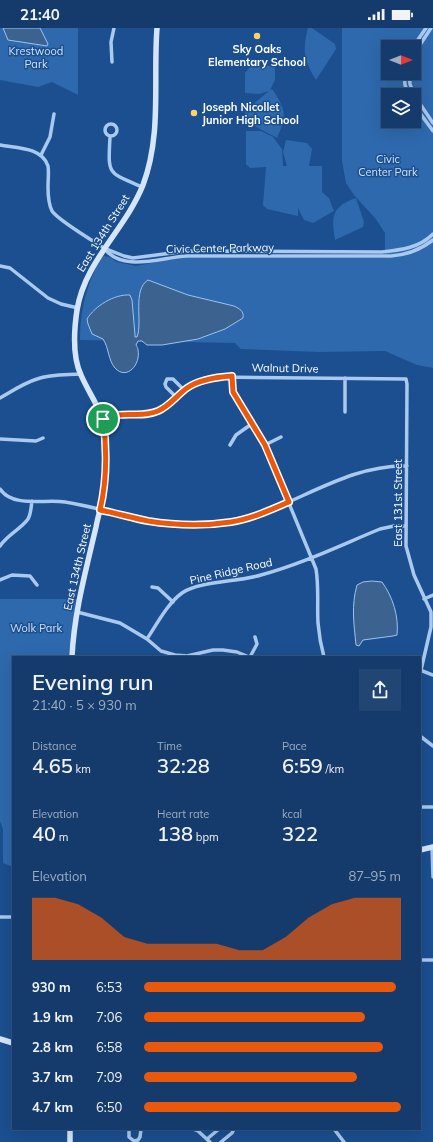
<!DOCTYPE html>
<meta charset="utf-8">
<style>
:root{--surface:#143b6b;--page:#214673;--text:#f1f3f6;--muted:#9dadc1;--line:#33557e;--accent:#ea580c}
body{margin:0;font-family:Mulish,sans-serif;background:var(--page);color:var(--text);height:100vh;display:flex;flex-direction:column;font-size:15px;white-space:nowrap}
*{box-sizing:border-box;margin:0}
p{font-size:13px;color:var(--muted)}
.icon{flex:none;width:22px;height:22px;fill:none;stroke:currentColor;stroke-width:2;stroke-linecap:round;stroke-linejoin:round}
.map{position:relative;flex:1;overflow:hidden}
.sheet{position:absolute;left:12px;top:628px;width:409px;height:474px;display:flex;flex-direction:column;background:var(--surface);border-radius:0px;box-shadow:0 4px 16px #0002,0 0 0 1px var(--line)}
.sheet>*{flex:none}
.needle{width:26px;rotate:90deg}
.tools{position:absolute;left:381px;top:12px;display:grid;gap:8px}
.tools a{display:grid;place-items:center;width:40px;height:40px;border-radius:0px;background:var(--surface);box-shadow:0 4px 16px #0002,0 0 0 1px var(--line);font-size:20px}
.pin{position:absolute;display:grid;place-items:center;width:34px;height:34px;color:#fff;margin:-17px;border:2px solid #fff;border-radius:50%;box-shadow:0 1px 4px #0007}
.round{display:grid;place-items:center;flex:none;width:42px;height:42px;border-radius:0px;background:var(--page)}
.overview{display:flex;align-items:center;justify-content:space-between;height:68px;padding:0 20px}
h1{font-size:22px;font-weight:600;line-height:30px}
.stats{display:grid;grid-template-columns:repeat(3,1fr);gap:6px;height:68px;padding:4px 20px}
.stats div{display:grid;align-content:center}
.stats b{font-size:20px;font-weight:600}
.stats small{font-size:11px;font-weight:400}
.stats p{font-size:11px}
.chart{height:112px;padding:8px 20px}
.chart p{display:flex;justify-content:space-between}
.chart svg{width:100%;height:72px;margin-top:4px;fill:var(--accent);opacity:.7}
ul{padding:0 20px;list-style:none;font-size:13px}
li{display:grid;grid-template-columns:64px 48px 1fr;align-items:center;height:30px}
li i{height:10px;border-radius:5px;background:var(--accent)}
.status{display:flex;justify-content:space-between;align-items:center;height:28px;padding:0 20px;background:var(--surface);direction:ltr}
.status svg{height:11px;fill:currentColor}
.map>svg:first-child{display:block}
</style>
<div class="status"><b>21:40</b><svg viewBox="0 0 49 12"><path d="M0 12V9h3v3zM5 12V6h3v6zM10 12V3h3v9zM15 12V0h3v12zM26 1h20v11H26zM47 4h2v5h-2z"/></svg></div>
<div class="map">
<svg width="433" height="1114" viewBox="0 0 433 1114">
<rect width="100%" height="100%" fill="#1b4f8f"/>
<path fill="#2e69ad" fill-rule="evenodd" d="M0,0H78V67L52,54L38,59L0,52Z
M308,0H312L335,16L336,21L316,52C304,33 302,22 308,0Z
M342,0H433V340L417,337L385,323L319,324L241,321L235,315L80,312C80,288 84,267 94,244C96,239 99,232 104,228L109,229L117,234L136,238L172,231L185,230H385V205L375,190L354,167L346,155L342,133ZM388,19H414V45H388ZM388,67H414V93H388Z
M251,38H275V52L270,62L272,61C286,81 287,87 277,110L245,93V83L269,63L259,66L245,65V45Z
M246,103H261L273,109L282,121L283,138H287L283,124L286,112L307,115L312,121L309,138H322V164L329,170L334,183L313,195L304,192L298,180V188L267,181L263,177L266,139L250,140L246,136Z
M356,170L364,194L363,199L335,212C331,189 332,178 356,170Z
M0,571H79L72,629H13V839L3,835V801L0,793Z"/>
<path fill="#3c6290" stroke="#9cc4f0" d="M3,0H40L48,16L47,18L8,12Z
M148,252L188,267L234,278C240,281 244,283 243,290L225,301L198,311L162,317H147L142,313H138L136,317C137,319 138,320 138,322C141,336 127,353 115,340C108,332 109,320 103,311L92,306L88,296L87,291C95,278 114,266 130,267L132,272L135,307V309H137C143,294 132,262 148,252Z
M372,553L382,554C393,569 399,589 397,607L393,608L363,612L359,618L356,617C354,596 351,578 357,557L363,554Z"/>
<g fill="none" stroke-linecap="round" stroke-linejoin="round">
<path stroke="#a9c9ee" stroke-width="3.5" d="M413,19L426,0
M414,26L431,0
M112,34L111,14L114,0
M404,45L405,57L409,67
M409,45L410,56L414,67
M414,67L433,95
M414,77L433,103
M105 102a6 6 0 1 1 12 0a6 6 0 1 1-12 0Z
M110,109C108,147 107,144 142,159
M0,117C16,120 42,119 48,138C49,144 48,152 48,159C48,167 48,175 52,183C58,192 93,213 104,220C122,245 162,229 187,228H391C407,227 420,222 433,212
M41,127L50,109L54,86
M104,220L124,228L133,230L187,223L382,224C401,222 419,220 433,206
M0,238L10,240L48,270L61,276L78,280
M232,348L233,364L265,417L316,541C319,559 317,577 318,595C319,607 321,618 324,629
M176,369L166,359L165,356L167,351H173L184,362
M0,370C12,363 24,355 37,351C51,346 66,347 80,346
M345,384V350
M103,391C108,390 113,388 118,387C133,385 146,389 160,382C170,376 177,367 186,360C195,354 207,351 218,349L406,351L407,356L406,518L414,547L431,584V599L421,642
M0,411L36,413L43,410
M230,417L236,407L253,395
M265,417L281,409
M0,461C13,480 45,471 65,474C92,478 118,487 145,492C163,496 181,495 199,495C210,495 222,496 232,494C292,481 345,436 407,438
M0,518C8,506 21,501 28,491C31,486 31,479 32,473
M0,552L12,547L30,548L37,557
M152,559L158,560L173,574
M424,571L433,567
M77,584L120,595L147,611L161,623L175,627L187,628L213,622H223L237,624L249,629
M147,611C157,596 167,576 182,565C199,553 239,554 261,547C302,536 341,517 380,501L394,498H406
M250,629L257,616L255,609
M420,642L433,647
M420,708L433,718
M420,779H433
M432,819L433,849
M0,889H13
M420,932H433
M129,1101V1109L134,1113L138,1112L140,1109L141,1101
M193,1101L198,1103L210,1114
M334,1101L344,1114
M207,1111L219,1101
M221,1114L232,1105L234,1101"/>
<path stroke="#d6e6fa" stroke-width="5.5" d="M72,629C74,585 86,542 96,499C98,488 102,476 104,464C106,447 106,428 106,411C105,385 91,370 81,347C72,328 74,302 77,282C85,233 125,202 143,157C162,107 153,52 157,0
M420,822L433,819
M0,1011L13,1015
M70,1101V1114"/>
</g>
<g fill="none" stroke-linecap="round" stroke-linejoin="round">
<g stroke="#fff" stroke-width="8">
<path id="route" d="M232,348L233,364L265,417L289,474C270,482 251,491 231,494C205,498 173,497 148,493C132,490 116,485 100,482C107,452 107,421 103,391C108,390 113,388 118,387C133,385 144,389 158,383C170,378 177,367 187,360C200,351 217,349 232,348Z"/>
</g>
<use href="#route" stroke="#ea580c" stroke-width="5"/>
</g>
<g fill="#ffd166" stroke="#1b4f8f" stroke-width="1.5">
<circle cx="257" cy="8" r="4"/>
<circle cx="194" cy="85" r="4"/>
</g>
<g text-anchor="middle" stroke-width="3" stroke-linejoin="round" paint-order="stroke">
<g font-size="11" font-weight="bold" fill="#fff" stroke="#1b4f8f">
<text x="257" y="25">Sky Oaks<tspan x="257" dy="13">Elementary School</tspan></text>
<text x="202" y="83" text-anchor="start">Joseph Nicollet<tspan x="202" dy="13">Junior High School</tspan></text>
</g>
<g font-size="11" fill="#cfe3fa" stroke="#1b4f8f">
<text x="36" y="27">Krestwood<tspan x="36" dy="13">Park</tspan></text>
<text x="388" y="135">Civic<tspan x="388" dy="13">Center Park</tspan></text>
<text x="36" y="604">Wolk Park</text>
</g>
<g font-size="11" fill="#fff" stroke="#1b4f8f">
<text transform="translate(103 205) rotate(-58)" y="4">East 134th Street</text>
<text transform="translate(220 220) rotate(-1)" y="4">Civic Center Parkway</text>
<text transform="translate(285 340) rotate(1)" y="4">Walnut Drive</text>
<text transform="translate(398 475) rotate(-90)" y="4">East 131st Street</text>
<text transform="translate(77 539) rotate(-77)" y="4">East 134th Street</text>
<text transform="translate(231 543) rotate(-13)" y="4">Pine Ridge Road</text>
</g>
</g>
</svg>
<div class="tools">
<a><svg class="needle" viewBox="-14 -14 28 28"><path d="M0-13l5 13h-10z" fill="#e53935"/><path d="M0 13l5-13h-10z" fill="#9dadc1"/></svg></a>
<a><svg class="icon" aria-label="layers" viewBox="0 0 24 24"><path d="M12 4l9 5-9 5-9-5zM3 14l9 5 9-5"/></svg></a>
</div>
<div class="pin" style="left:103px;top:391px;background:#1e9e55"><svg class="icon" aria-label="arrive" viewBox="0 0 24 24"><path d="M6 21V4h12l-3 4 3 4H6"/></svg></div>
<section class="sheet">
<div class="overview"><div><h1>Evening run</h1><p>21:40 · 5 × 930 m</p></div><a class="round"><svg class="icon" aria-label="share" viewBox="0 0 24 24"><path d="M12 15V3M7 8l5-5 5 5M5 13v7h14v-7"/></svg></a></div>
<div class="stats">
<div><p>Distance</p><b>4.65<small> km</small></b></div>
<div><p>Time</p><b>32:28</b></div>
<div><p>Pace</p><b>6:59<small> /km</small></b></div>
</div>
<div class="stats">
<div><p>Elevation</p><b>40<small> m</small></b></div>
<div><p>Heart rate</p><b>138<small> bpm</small></b></div>
<div><p>kcal</p><b>322</b></div>
</div>
<div class="chart"><p><span>Elevation</span>87–95 m</p>
<svg viewBox="0 0 160 44" preserveAspectRatio="none"><path d="M0 44V6L10 6L20 10L30 18L40 30L50 34L60 34L70 34L80 34L90 38L100 38L110 30L120 18L130 10L140 6L150 6L160 6V44z"/></svg>
</div>
<ul>
<li><b>930 m</b>6:53<i style="width:98%"></i></li>
<li><b>1.9 km</b>7:06<i style="width:86%"></i></li>
<li><b>2.8 km</b>6:58<i style="width:93%"></i></li>
<li><b>3.7 km</b>7:09<i style="width:83%"></i></li>
<li><b>4.7 km</b>6:50<i style="width:100%"></i></li>
</ul>
</section>
</div>
